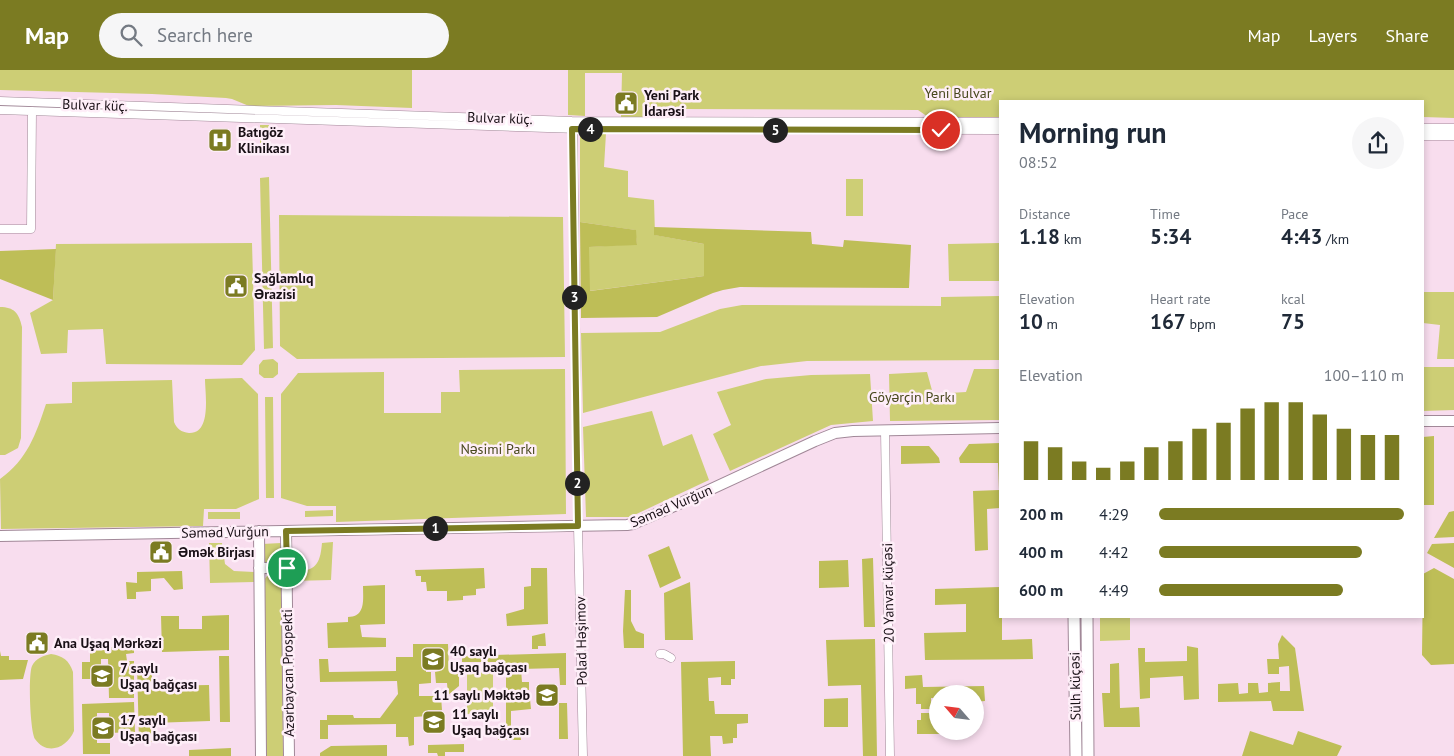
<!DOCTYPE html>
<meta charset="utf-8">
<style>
:root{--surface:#fff;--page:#f6f6f7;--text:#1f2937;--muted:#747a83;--accent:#7b7b22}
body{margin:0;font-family:"PT Sans",sans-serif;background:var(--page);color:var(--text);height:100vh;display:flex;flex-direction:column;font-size:19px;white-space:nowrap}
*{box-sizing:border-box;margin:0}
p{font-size:16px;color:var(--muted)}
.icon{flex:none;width:28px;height:28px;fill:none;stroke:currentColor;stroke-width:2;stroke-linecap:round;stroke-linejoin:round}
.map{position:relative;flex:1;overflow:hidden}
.panel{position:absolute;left:999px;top:30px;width:425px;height:518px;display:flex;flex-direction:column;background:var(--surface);border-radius:0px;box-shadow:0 2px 8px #0003}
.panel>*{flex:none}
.needle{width:32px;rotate:298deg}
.controls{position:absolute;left:929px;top:615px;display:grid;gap:10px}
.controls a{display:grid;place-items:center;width:55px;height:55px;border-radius:50%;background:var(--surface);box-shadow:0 2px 8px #0003;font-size:25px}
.pin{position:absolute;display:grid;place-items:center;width:42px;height:42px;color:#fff;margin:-21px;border:2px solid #fff;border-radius:50%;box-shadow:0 1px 5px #0007}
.km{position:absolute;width:25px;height:25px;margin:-12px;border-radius:50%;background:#222;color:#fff;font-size:14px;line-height:25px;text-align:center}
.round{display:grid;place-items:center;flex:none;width:52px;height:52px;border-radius:26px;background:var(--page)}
.head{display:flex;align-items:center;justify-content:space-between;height:85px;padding:0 20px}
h1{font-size:28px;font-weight:600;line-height:38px}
.stats{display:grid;grid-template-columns:repeat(3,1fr);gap:8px;height:85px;padding:5px 20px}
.stats div{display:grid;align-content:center}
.stats b{font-size:21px;font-weight:600}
.stats small{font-size:14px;font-weight:400}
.stats p{font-size:14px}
.chart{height:140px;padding:10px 20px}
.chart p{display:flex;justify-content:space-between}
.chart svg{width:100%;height:90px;margin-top:5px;stroke:var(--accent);stroke-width:6}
ul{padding:0 20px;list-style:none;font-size:16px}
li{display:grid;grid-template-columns:80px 60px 1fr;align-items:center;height:38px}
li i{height:12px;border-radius:6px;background:var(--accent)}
header{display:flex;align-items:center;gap:30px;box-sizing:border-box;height:70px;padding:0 25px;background:var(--accent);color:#fff}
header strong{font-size:24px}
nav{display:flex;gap:28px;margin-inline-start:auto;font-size:18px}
.search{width:350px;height:45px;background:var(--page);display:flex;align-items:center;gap:12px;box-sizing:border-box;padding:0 18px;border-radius:28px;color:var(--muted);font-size:19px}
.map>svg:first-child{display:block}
</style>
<header>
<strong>Map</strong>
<div class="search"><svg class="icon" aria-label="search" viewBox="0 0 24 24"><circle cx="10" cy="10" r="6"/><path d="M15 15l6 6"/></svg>Search here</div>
<nav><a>Map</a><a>Layers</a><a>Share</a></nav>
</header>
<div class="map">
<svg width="1454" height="686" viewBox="0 0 1454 686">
<rect width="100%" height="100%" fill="#f8ddee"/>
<path fill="#cdce75" d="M0,0H412V38L336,35L249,36L232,29L226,28L152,24L0,20Z
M568,0H1454V48L1423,47L1422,31H1000V47H928L918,40L683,39L674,47H621L622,3H585V46L568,45Z
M260,55H269V73H260Z
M606,63L604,97L628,101V127L654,130L655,165L704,174V206L589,221V177L637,174L635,160L580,152V64Z
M269,107L273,278L264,279L260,108Z
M846,109H863V146H846Z
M279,145L563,147L565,287L297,289L280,276Z
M252,173L255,280L242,295L106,294L103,259L68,260L67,283L41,284L30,243L53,230L56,174Z
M1000,173V211H949L948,174Z
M1423,222H1454V289H1437L1440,255L1423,253Z
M1000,226V290L807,291L761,296L583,343L581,263L660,262L720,239L742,235L941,236V227Z
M0,237C14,237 19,243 22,257L21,368L18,378L5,385H0Z
M273,289L278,293V304L273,308H264L259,304V295L263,290Z
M1423,297H1454V340L1423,341Z
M565,299L566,444L336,452V436H307L281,428V324L298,303L384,302V343H441V322H460L459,300Z
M974,299H1000V350L890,351L889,304L927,302L933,324L966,322Z
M870,304L873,351L831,355L730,401L713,364L731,355L717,322L766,309L811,305Z
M242,308L258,324L259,429L236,439H204L203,456L1,459L0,409C27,390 36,364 46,334L72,333V312L172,310L174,352C177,359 181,362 189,363C212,364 205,323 205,309Z
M265,327H273L274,428H266Z
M652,341L663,376L692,364L709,410L630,447H586L583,357Z
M333,440V446L305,447V441Z
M208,442H240V449H208Z
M333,472L331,510L292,511V502C315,501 320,496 322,473Z
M209,473H222L225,494L234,501L254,502V512L210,513Z
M281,473L282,493H263L262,474Z
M272,505C279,506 281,509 282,516L283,686H265L264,510L267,506Z
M1100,546H1130V570L1100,571Z
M51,584C63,586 69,590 73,602L74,661C67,678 47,686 35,669C30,661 28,605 32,596C36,588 43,586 51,584Z
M467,599H493V643L467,644Z"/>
<path fill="#bebe57" d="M580,152L636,160L637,175L589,177L590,221L704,206V174L654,165V157L811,162L812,174L843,177L844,170L911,175L909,218L740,217L723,220L713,223L657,247L581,248Z
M56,179L53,230L0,209V181Z
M1434,366V435H1423V367Z
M1000,373V420L999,421L1000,438L987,439L988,480L975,481L973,421L999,420L998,393H960L959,388L969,374Z
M901,376H929L939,388L940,393L901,394Z
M1454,441V467L1434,468L1449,442Z
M1454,473V498L1427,483L1432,474Z
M669,476L681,508L660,518L648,485Z
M873,488L875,557H864L862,489Z
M848,490L849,517L819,518V491Z
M484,498L485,518L476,519V525L463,526V530L447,531V521H427L426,512H421V506H416L415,500Z
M531,498H547L548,554L507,556L506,544L524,539V517L531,516Z
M1434,498L1454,509V594L1431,595L1422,585L1423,504Z
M182,501L183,519L174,520L164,508L151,509V521L136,522V529H127L126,512L137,513V502Z
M690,512L693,570H665L664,523Z
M385,515V554L360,555L362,567L386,568V577L328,578L327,553L348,552V547C366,547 363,529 363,516Z
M1000,517V546H1002V570L1032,569L1033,589L925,590L924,563L966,562V534L935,535V519Z
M625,520H631V551L636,561L644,564V578H624L623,561Z
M229,545V580L162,582L161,546H179V559H202V546Z
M545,563L546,576H538V579H532V566Z
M1282,565L1295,578L1304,641H1273L1271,631L1218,632V614L1238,613L1239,624L1248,623V613H1258L1259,623L1268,622V613L1280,612V621H1290L1289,596L1279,597V604H1268L1267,589H1279L1278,574Z
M875,569L877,686H863L861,615L828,616L826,570Z
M413,574H448L449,601H459V616L448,625L447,613H436L435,602L440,601V578H426V602H431V613L419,614V626H441L442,640H428V646L414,647V675L409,676L408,667H396V654L328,655V669H320V650H327V645H353L354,648H380L398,624L397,611L320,612L319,589H328L329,602L396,601V587H413Z
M1187,576L1198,578L1199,629L1184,630L1183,606L1150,608V628L1140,629L1138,578H1145V592L1187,591Z
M90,577H134V583L126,584L127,591H134V628H109L108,589H101V595L96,596V609H82V592H90Z
M0,581L1,586H9V590H28L23,609L0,610Z
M566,583V615H560L559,598L521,599L522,612H529V620H506V599H497L496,592H462V586Z
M219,586H229L230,652H220Z
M735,591V609H731V615H721V607L708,608L709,631H714L715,644H748V653L737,654V668H733V673L723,674L722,666H710L711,686H683L681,592Z
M1119,593L1120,638L1139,637L1140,657H1104L1102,623H1110V594Z
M152,594V616L209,615L210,651L152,653V672H139L137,595Z
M922,605L923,617L984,616L985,631L975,632V624H938L937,628H931V639H921V634H916V618L905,619V606Z
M848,628V657H824V629Z
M506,629H530L531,639L511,641V661L520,662L521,670H498V656H506Z
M134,632L135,662L109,663V643H97V673H110V684H83L82,634Z
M559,633H567L568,669H559Z
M921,643H931V652L937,653L938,661H953V664H917V650H921Z
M1250,661L1293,675L1298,661L1342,676L1337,686H1242Z
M464,674V682H445V686H438L437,683H428V675Z
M387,675V686H320V683L331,676Z
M231,678V686H189V680Z"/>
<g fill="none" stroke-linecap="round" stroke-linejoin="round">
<g stroke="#a18898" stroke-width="9">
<path id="minor" d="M0,31L572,51L1000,52
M0,40L579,59L1000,60
M573,56L578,456L583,686
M1422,58H1454
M1422,66H1454
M0,159H31L32,41
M885,361L890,686
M660,584H664L671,588"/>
</g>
<g stroke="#a18898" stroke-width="12">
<path id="major" d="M1422,351H1454
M259,461L261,686
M286,461L289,686
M0,466L627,455L633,454L679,434L815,371L835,363L853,361L1000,358
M259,498H287"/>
</g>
<g stroke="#a18898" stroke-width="13">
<path id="highway" d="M1074,546L1076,686
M1087,546L1088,686"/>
</g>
<use href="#minor" stroke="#fff" stroke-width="8"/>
<use href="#major" stroke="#fff" stroke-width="10"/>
<use href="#highway" stroke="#fff" stroke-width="11"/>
</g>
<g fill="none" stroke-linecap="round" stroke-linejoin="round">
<g stroke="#fff" stroke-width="10">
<path id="route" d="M287,498L286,461L578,456L572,59L941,60"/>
</g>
<use href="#route" stroke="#7b7b22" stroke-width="6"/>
</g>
<defs>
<g id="civic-square" transform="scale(1.25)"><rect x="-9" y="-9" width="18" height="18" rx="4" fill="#7b7b22" stroke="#feeef8"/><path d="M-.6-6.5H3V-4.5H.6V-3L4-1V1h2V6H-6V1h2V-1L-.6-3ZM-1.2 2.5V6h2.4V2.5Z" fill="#fff"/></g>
<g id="hospital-square" transform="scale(1.25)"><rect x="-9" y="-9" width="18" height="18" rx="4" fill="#7b7b22" stroke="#feeef8"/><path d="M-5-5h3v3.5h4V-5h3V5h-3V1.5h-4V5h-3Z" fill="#fff"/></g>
<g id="school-square" transform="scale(1.25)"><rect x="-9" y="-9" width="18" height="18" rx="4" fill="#7b7b22" stroke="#feeef8"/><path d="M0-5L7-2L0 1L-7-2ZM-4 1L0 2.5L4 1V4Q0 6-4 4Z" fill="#fff"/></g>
</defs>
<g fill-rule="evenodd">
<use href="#civic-square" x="626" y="33"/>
<use href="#hospital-square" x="220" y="70"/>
<use href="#civic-square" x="236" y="216"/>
<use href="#civic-square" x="161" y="482"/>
<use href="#civic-square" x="37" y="573"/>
<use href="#school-square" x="433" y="589"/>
<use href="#school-square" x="102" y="606"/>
<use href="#school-square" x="547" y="625"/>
<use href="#school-square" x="434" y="652"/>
<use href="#school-square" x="103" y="658"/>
</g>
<g text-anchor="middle" stroke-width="5" stroke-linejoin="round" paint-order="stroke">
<g font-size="14" fill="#48481d" stroke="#feeef8">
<text x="958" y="28">Yeni Bulvar</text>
<text x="912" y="332">Göyərçin Parkı</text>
<text x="498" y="384">Nəsimi Parkı</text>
</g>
<g font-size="14" font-weight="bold" fill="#191016" stroke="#feeef8" text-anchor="start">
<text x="644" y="30">Yeni Park<tspan x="644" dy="16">İdarəsi</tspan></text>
<text x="238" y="67">Batıgöz<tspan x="238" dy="16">Klinikası</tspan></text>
<text x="254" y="213">Sağlamlıq<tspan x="254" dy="16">Ərazisi</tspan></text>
<text x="178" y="487">Əmək Birjası</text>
<text x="54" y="578">Ana Uşaq Mərkəzi</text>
<text x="450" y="586">40 saylı<tspan x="450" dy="16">Uşaq bağçası</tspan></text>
<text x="120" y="603">7 saylı<tspan x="120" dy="16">Uşaq bağçası</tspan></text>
<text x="530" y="630" text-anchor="end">11 saylı Məktəb</text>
<text x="452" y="649">11 saylı<tspan x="452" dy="16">Uşaq bağçası</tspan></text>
<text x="120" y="655">17 saylı<tspan x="120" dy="16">Uşaq bağçası</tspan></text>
</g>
<g font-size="14" fill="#191016" stroke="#feeef8">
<text transform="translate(95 35) rotate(2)" y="5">Bulvar küç.</text>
<text transform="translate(500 48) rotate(2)" y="5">Bulvar küç.</text>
<text transform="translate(671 436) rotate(-23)" y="5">Səməd Vurğun</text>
<text transform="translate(225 462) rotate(-1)" y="5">Səməd Vurğun</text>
<text transform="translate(888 523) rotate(-91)" y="5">20 Yanvar küçəsi</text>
<text transform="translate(581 571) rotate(-91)" y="5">Polad Həşimov</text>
<text transform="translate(288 603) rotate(-91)" y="5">Azərbaycan Prospekti</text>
<text transform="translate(1075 616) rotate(-91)" y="5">Sülh küçəsi</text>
</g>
</g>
</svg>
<div class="controls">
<a><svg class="needle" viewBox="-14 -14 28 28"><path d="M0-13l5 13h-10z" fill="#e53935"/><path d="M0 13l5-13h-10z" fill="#747a83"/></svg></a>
</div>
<div class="pin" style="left:287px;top:498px;background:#1e9e55"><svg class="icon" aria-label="arrive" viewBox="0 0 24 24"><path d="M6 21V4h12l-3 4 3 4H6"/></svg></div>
<div class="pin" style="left:941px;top:60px;background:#d93025"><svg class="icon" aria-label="check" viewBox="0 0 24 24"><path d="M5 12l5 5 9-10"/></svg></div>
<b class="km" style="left:435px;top:458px">1</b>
<b class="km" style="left:577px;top:413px">2</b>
<b class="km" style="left:574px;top:227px">3</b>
<b class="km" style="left:590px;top:59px">4</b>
<b class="km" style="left:775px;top:60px">5</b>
<section class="panel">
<div class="head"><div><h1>Morning run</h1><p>08:52</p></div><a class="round"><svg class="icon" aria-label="share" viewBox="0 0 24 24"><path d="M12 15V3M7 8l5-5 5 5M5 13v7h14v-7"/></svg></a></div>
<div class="stats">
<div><p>Distance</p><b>1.18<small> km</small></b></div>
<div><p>Time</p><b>5:34</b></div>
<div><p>Pace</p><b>4:43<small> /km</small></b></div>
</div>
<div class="stats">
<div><p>Elevation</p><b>10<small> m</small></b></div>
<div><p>Heart rate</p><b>167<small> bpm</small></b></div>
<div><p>kcal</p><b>75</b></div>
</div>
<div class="chart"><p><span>Elevation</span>100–110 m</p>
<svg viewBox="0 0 160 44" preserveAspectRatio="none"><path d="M5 44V25M15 44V28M25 44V35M35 44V38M45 44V35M55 44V28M65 44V25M75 44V19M85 44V16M95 44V9M105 44V6M115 44V6M125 44V12M135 44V19M145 44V22M155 44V22"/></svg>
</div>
<ul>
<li><b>200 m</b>4:29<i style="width:100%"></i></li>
<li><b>400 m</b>4:42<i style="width:83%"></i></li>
<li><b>600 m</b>4:49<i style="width:75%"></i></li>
</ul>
</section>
</div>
